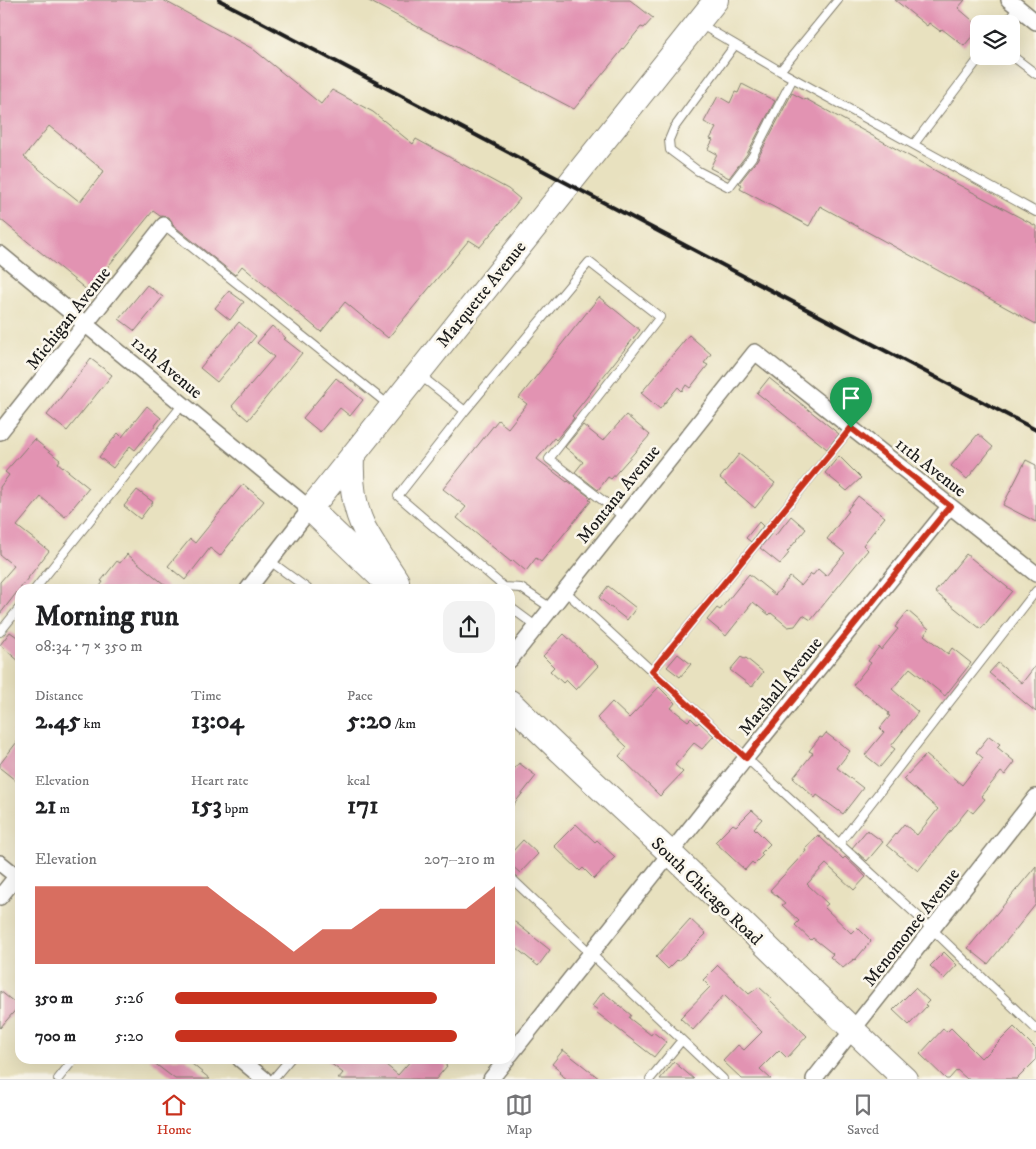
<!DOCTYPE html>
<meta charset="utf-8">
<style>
:root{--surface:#fff;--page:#f2f2f2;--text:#202124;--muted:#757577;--line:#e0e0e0;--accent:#c8321e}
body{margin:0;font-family:"IM FELL DW Pica",serif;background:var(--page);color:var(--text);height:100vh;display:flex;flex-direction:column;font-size:19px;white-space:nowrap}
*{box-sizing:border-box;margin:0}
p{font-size:16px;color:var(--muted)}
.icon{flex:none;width:28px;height:28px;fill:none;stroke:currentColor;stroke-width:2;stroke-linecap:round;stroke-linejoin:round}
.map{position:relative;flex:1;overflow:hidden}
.drawer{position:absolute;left:15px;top:584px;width:500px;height:480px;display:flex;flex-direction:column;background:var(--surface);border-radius:15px;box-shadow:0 5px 20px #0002}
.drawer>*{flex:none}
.tools{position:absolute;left:970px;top:15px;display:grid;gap:10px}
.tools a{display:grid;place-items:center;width:50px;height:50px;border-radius:10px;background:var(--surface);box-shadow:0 5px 20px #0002;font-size:25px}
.pin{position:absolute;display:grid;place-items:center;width:42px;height:42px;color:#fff;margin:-51px -21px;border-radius:50% 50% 50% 0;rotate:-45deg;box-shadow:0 0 5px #0007}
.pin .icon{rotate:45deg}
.round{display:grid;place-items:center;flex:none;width:52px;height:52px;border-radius:15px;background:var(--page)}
.head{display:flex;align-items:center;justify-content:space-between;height:85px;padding:0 20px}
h1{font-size:28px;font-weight:700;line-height:38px}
.metrics{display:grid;grid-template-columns:repeat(3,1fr);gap:8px;height:85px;padding:5px 20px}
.metrics div{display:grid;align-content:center}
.metrics b{font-size:25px;font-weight:700}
.metrics small{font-size:14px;font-weight:400}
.metrics p{font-size:14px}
.chart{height:140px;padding:10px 20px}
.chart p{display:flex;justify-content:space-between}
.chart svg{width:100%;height:90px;margin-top:5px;fill:var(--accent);opacity:.7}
ul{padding:0 20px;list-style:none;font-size:16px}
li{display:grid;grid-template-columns:80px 60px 1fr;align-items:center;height:38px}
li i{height:12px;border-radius:6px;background:var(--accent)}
.dock{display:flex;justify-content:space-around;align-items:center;height:70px;border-top:1px solid var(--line);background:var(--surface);font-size:14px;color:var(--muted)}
.dock a{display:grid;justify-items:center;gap:2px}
.dock .on{color:var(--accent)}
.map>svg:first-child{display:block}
</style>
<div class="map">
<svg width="1036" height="1079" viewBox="0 0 1036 1079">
<rect width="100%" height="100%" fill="#fbf7ec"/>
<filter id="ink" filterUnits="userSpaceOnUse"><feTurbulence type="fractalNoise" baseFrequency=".02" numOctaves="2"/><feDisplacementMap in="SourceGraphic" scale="10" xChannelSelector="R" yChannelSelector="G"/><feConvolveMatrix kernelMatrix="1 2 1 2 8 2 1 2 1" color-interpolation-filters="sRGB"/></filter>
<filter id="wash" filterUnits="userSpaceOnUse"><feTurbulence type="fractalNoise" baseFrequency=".0096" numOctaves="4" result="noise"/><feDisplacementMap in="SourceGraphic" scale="20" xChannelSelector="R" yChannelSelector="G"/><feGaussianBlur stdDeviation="1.12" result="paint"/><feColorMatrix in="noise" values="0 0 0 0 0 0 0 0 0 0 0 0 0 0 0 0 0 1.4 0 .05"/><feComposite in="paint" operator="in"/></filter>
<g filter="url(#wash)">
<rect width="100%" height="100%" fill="#e8e1bf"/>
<g id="blocks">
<path fill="#e293b2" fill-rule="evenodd" d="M0,0H163L253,49L321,104L332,90L373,112L413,144L416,139L508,189L520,199L480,247L469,240L388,338L345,302L321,332L242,266L235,275L173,225L169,217L160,216L153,211L88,291L0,219ZM49,126L104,171L80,202L24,157Z
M367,0H630L653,18L644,28L641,27L574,109Z
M895,0H965L958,8L979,26V28L964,46L942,29L940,31L929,23L927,26Z
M742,84L775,101L747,154L729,178L710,168L717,154L708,149L713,140L710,139L716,128L704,122L718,96L730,103L735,92L738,93Z
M792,93L805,100L806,99L947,177L946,178L1036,226V324L820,206L809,226L740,189L742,185L739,183L757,160Z
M147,285L163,297L135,331L119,319Z
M229,291L244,302L230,320L215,308Z
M599,297L640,330L572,416L574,418L556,440L554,438L537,459L567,482L568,481L591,498L589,500L591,501L541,562L536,558L526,571L513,560L511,562L457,518L466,507L443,489L498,420L508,428L527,404L519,398Z
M239,322L256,336L217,382L200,368Z
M272,326L286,338L284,339L302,353L248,420L232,406L274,357L257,343Z
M689,335L711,354L704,363L708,365L690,388L686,385L682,391L678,387L660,409L641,393Z
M91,359L112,375L67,431L47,415Z
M336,378L363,400L350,416L340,408L320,432L303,418Z
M769,378L839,434L827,449L757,393Z
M147,406L161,418L135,450L130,446L113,468L99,457L118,433L122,437Z
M626,415L650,435L611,479L608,477L598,490L575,472L583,462L565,447L583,425L603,441Z
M978,434L993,447L967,479L951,466Z
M34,439L60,460L58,463L89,488L65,517L41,497L17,526L49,551L0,614V582L14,566L0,555V487L9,475L5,472Z
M739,454L775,483L755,508L720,478Z
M839,456L861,478L847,491L825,473Z
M1026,460L1036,465V522L1003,505Z
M243,484L264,501L220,556L210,548L185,580L168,566L190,539L195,543Z
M137,490L153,502L140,519L124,506Z
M858,496L885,517L863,545L868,550L811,620L803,615L795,626L788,627L771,613L769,615L753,602L726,636L707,620L717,608L720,610L749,574L775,595L790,577L801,586L811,574L813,575L818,569L826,576L845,553L827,539L849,511L847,510Z
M791,516L806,529L787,552L789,553L780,564L760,548L772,533L775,536Z
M759,522L763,526L751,542L746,538Z
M127,554L170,589H98L103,582L101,581L117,561L120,563Z
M966,554L1012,591L981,629L935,592Z
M608,586L636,608L627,620L599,598Z
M908,611L929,629L924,635L948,654L952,648L971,663L945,696L910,668L892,689L918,712L891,746L895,749L880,767L865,755L884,732L880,728L890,716L888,715L889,713L865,693L864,694L853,685L871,663L868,661L879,647L881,650L898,629L895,627Z
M10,632L20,639V662L0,645Z
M564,634L598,666L576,690L566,680L563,683L550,671L554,667L543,656Z
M678,654L691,664L680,677L667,667Z
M741,657L744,659L746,658L763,672L752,687L730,670Z
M998,663L1022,683L1036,665V712L989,673Z
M659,687L675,703L671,708L688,721L691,718L697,724L699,722L714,736L702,749L694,743L675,765L683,772L660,796L619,756L627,747L597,718L612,702L629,718Z
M826,733L850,751L837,768L863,788L843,814L817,795L815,798L793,778L813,753L809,751L820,737L822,738Z
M989,736L1000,744L997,747L1015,762L1005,775L1001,772L981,796L985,799L973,813L968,809L918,871L887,845L904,824L917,835L938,809L903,779L926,755L962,785L983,758L976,752Z
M20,738V784L0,768V764Z
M519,763L536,776L510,809V774Z
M752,810L762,819L754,828L770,844L761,853L763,855L754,864L752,862L745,870L715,842L733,824L736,826Z
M576,824L595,842L597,840L615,857L594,879L583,868L580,871L554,846Z
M867,830L883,842L867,861L852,848Z
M818,835L843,859L845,857L866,877L854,890L826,864L807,884L828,904L824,907L851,933L857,927L871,941L855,960L854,959L843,968L830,957L833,954L813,938L811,940L795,925L799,921L782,905L785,903L770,890L806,851L805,849Z
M523,840L538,854L520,873L510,864V854Z
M1036,866V904L988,964L968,948Z
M510,918L550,950L538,966L510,943Z
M690,919L706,934L686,954L678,961L677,960L668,969L656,957Z
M944,952L957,965L944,979L930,966Z
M718,965L749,994L759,987L771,998L770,1000L807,1036L787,1058L779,1050L760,1069L771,1079H742L723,1061L738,1045L744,1050L762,1032L724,995L693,1030L680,1018L710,987L703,980Z
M915,988L929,1001L925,1005L927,1006L909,1025L893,1010Z
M0,991L19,1006L0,1028Z
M603,992L631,1015L629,1018L651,1035L653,1032L666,1042L654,1057L596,1012L598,1010L592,1006Z
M1014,1027L1036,1049V1060L1017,1079H967L957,1070L949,1079H946L920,1054L943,1029L947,1032L951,1028L981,1058L984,1055L985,1056Z
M563,1050L600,1079H567L559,1073L561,1071L552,1064Z
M149,1059H186L210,1079H175Z
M325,1059H379L398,1075L412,1059H438L447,1066L436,1079H338L343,1073Z
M674,1062L694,1079H660Z"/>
</g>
</g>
<g filter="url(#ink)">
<use href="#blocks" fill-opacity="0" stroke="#827e6e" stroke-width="1"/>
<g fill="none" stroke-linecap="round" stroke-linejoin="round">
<g stroke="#827e6e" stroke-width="10">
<path id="lane" d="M838,0L780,71L1036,212
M700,24L780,71
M1006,24L1018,7
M735,45L674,128L669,140L670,150L698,171L729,187L752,157L793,78
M1011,55L1036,74
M914,144L981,56
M164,225L390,406
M421,376L465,411L398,496L504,587
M465,411L589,262L660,317L549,459L624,517
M270,561L308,589
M35,589L183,404
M505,589L504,587L521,588L551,608
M565,591L932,929L1036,1029
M510,607L537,627
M0,632L20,607
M652,671L851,428
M839,844L1036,591
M510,877L723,1079
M58,1079L74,1059
M273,1079L290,1059
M650,1079L682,1040"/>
</g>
<g stroke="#827e6e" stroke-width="18">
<path id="street" d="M1009,0L1036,22
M0,254L310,509L248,589
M0,432L164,225
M510,660L755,352L1036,574
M0,863L20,879
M0,897L20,872
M510,1055L746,758L950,506
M240,1059L264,1079
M491,1079L507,1059
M814,1079L1036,797"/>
</g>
<g stroke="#827e6e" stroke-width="26">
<path id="primary" d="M352,457C351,481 353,506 364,528C374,546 386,564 397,581
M393,589L310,509L716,0
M510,702C562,754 616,803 670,853C749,928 825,1005 905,1079"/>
</g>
<use href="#lane" stroke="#fff" stroke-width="8"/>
<use href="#street" stroke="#fff" stroke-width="15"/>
<use href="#primary" stroke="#fff" stroke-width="24"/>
<path stroke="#1c1c1c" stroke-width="4" d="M219,0L1036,430"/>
</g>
</g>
<g fill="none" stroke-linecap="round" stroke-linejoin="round" filter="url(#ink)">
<g stroke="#fff" stroke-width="10">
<path id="route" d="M851,428L950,506L746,758L652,671Z"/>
</g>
<use href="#route" stroke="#c8321e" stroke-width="6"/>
</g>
<g text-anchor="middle" stroke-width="5" stroke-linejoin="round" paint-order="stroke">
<g font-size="18" fill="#1c1c1c" stroke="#fbf7ec">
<text transform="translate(481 294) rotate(-51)" y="6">Marquette Avenue</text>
<text transform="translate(68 318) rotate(-52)" y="6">Michigan Avenue</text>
<text transform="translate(167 367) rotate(40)" y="6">12th Avenue</text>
<text transform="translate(931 467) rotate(38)" y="6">11th Avenue</text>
<text transform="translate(618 494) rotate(-51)" y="6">Montana Avenue</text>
<text transform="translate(780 686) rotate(-51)" y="6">Marshall Avenue</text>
<text transform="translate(707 891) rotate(44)" y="6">South Chicago Road</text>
<text transform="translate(911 927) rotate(-52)" y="6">Menomonee Avenue</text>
</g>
</g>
</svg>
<div class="tools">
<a><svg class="icon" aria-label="layers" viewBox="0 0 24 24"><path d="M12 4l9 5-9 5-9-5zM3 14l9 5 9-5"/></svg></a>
</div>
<div class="pin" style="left:851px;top:428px;background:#1e9e55"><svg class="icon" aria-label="arrive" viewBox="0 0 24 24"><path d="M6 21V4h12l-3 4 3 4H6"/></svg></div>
<section class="drawer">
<div class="head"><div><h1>Morning run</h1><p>08:34 · 7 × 350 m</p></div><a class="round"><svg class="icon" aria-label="share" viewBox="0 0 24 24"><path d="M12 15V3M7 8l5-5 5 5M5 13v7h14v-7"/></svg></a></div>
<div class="metrics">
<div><p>Distance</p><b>2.45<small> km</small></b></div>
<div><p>Time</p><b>13:04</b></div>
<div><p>Pace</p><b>5:20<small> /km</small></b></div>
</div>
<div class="metrics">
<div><p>Elevation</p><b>21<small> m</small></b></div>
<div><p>Heart rate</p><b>153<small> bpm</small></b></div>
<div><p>kcal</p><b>171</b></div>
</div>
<div class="chart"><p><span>Elevation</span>207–210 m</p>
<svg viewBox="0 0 160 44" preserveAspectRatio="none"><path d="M0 44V6L10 6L20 6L30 6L40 6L50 6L60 6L70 17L80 27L90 38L100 27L110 27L120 17L130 17L140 17L150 17L160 6V44z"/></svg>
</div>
<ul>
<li><b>350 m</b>5:26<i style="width:82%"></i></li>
<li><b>700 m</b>5:20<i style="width:88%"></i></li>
</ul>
</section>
</div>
<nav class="dock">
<a class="on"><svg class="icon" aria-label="home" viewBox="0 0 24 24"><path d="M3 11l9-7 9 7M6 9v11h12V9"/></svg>Home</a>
<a><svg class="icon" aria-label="map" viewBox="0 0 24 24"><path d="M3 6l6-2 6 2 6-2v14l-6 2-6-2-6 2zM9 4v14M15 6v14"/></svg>Map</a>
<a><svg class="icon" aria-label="saved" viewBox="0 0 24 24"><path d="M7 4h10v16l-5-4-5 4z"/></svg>Saved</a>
</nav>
